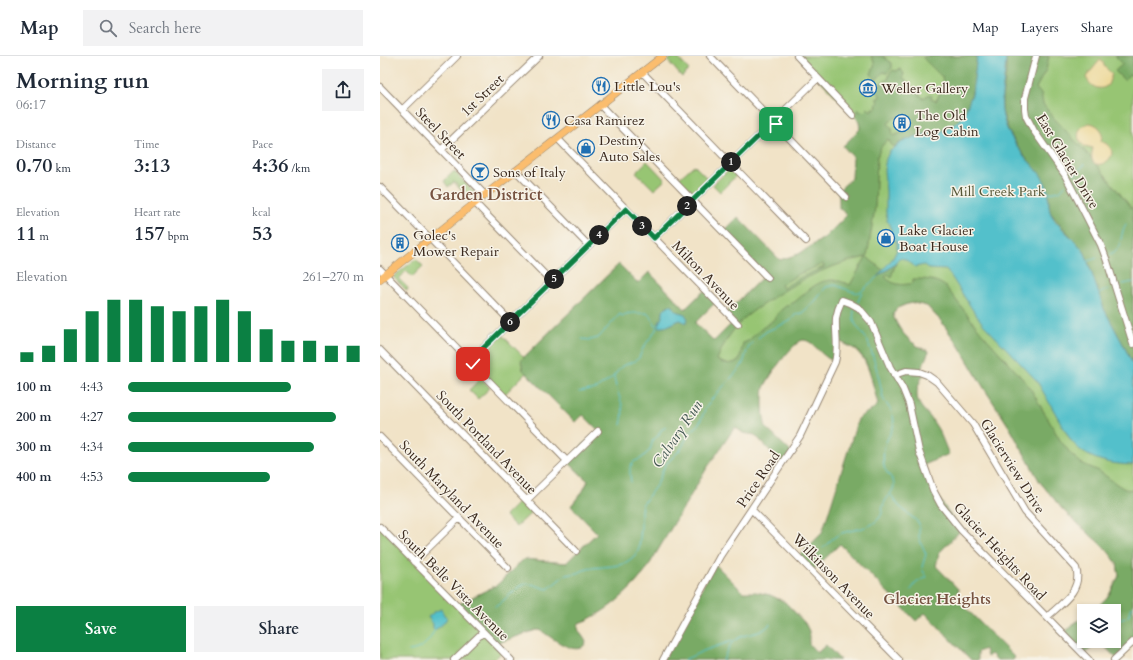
<!DOCTYPE html>
<meta charset="utf-8">
<style>
:root{--surface:#fff;--page:#f2f2f3;--text:#1f2937;--muted:#747a83;--line:#e0e1e3;--accent:#0b8043}
body{margin:0;font-family:Cardo,serif;background:var(--page);color:var(--text);height:100vh;display:flex;flex-direction:column;font-size:15px;white-space:nowrap}
*{box-sizing:border-box;margin:0}
p{font-size:13px;color:var(--muted)}
.icon{flex:none;width:22px;height:22px;fill:none;stroke:currentColor;stroke-width:2;stroke-linecap:round;stroke-linejoin:round}
.map{position:relative;flex:1;overflow:hidden}
.panel{display:flex;flex-direction:column;background:var(--surface);width:380px}
.panel>*{flex:none}
.buttons{position:absolute;left:697px;top:548px;display:grid;gap:8px}
.buttons a{display:grid;place-items:center;width:44px;height:44px;border-radius:0px;background:var(--surface);box-shadow:0 2px 6px #0003;font-size:20px}
.pin{position:absolute;display:grid;place-items:center;width:34px;height:34px;color:#fff;margin:-17px;border-radius:8px;box-shadow:0 2px 6px #0006}
.km{position:absolute;width:20px;height:20px;margin:-10px;border-radius:50%;background:#222;color:#fff;font-size:11px;line-height:20px;text-align:center}
.round{display:grid;place-items:center;flex:none;width:42px;height:42px;border-radius:0px;background:var(--page)}
.summary{display:flex;align-items:center;justify-content:space-between;height:68px;padding:0 16px}
h1{font-size:22px;font-weight:700;line-height:30px}
.metrics{display:grid;grid-template-columns:repeat(3,1fr);gap:6px;height:68px;padding:4px 16px}
.metrics div{display:grid;align-content:center}
.metrics b{font-size:20px;font-weight:700}
.metrics small{font-size:11px;font-weight:400}
.metrics p{font-size:11px}
.chart{height:112px;padding:8px 16px}
.chart p{display:flex;justify-content:space-between}
.chart svg{width:100%;height:72px;margin-top:4px;stroke:var(--accent);stroke-width:6}
.cta{display:flex;gap:8px;margin-top:auto;padding:8px 16px}
.cta a{flex:1;height:46px;border-radius:0px;background:var(--accent);color:#fff;font-size:16px;font-weight:700;line-height:46px;text-align:center}
.cta a+a{background:var(--page);color:var(--text)}
ul{padding:0 16px;list-style:none;font-size:13px}
li{display:grid;grid-template-columns:64px 48px 1fr;align-items:center;height:30px}
li i{height:10px;border-radius:5px;background:var(--accent)}
header{display:flex;align-items:center;gap:24px;box-sizing:border-box;height:56px;padding:0 20px;background:var(--surface);border-bottom:1px solid var(--line)}
header strong{font-size:19px}
nav{display:flex;gap:22px;margin-inline-start:auto;font-size:14px}
.search{width:280px;height:36px;background:var(--page);display:flex;align-items:center;gap:10px;box-sizing:border-box;padding:0 14px;border-radius:0px;color:var(--muted);font-size:15px}
main{display:flex;flex:1;min-height:0}
.map>svg:first-child{display:block}
</style>
<header>
<strong>Map</strong>
<div class="search"><svg class="icon" aria-label="search" viewBox="0 0 24 24"><circle cx="10" cy="10" r="6"/><path d="M15 15l6 6"/></svg>Search here</div>
<nav><a>Map</a><a>Layers</a><a>Share</a></nav>
</header>
<main>
<section class="panel">
<div class="summary"><div><h1>Morning run</h1><p>06:17</p></div><a class="round"><svg class="icon" aria-label="share" viewBox="0 0 24 24"><path d="M12 15V3M7 8l5-5 5 5M5 13v7h14v-7"/></svg></a></div>
<div class="metrics">
<div><p>Distance</p><b>0.70<small> km</small></b></div>
<div><p>Time</p><b>3:13</b></div>
<div><p>Pace</p><b>4:36<small> /km</small></b></div>
</div>
<div class="metrics">
<div><p>Elevation</p><b>11<small> m</small></b></div>
<div><p>Heart rate</p><b>157<small> bpm</small></b></div>
<div><p>kcal</p><b>53</b></div>
</div>
<div class="chart"><p><span>Elevation</span>261–270 m</p>
<svg viewBox="0 0 160 44" preserveAspectRatio="none"><path d="M5 44V38M15 44V34M25 44V24M35 44V13M45 44V6M55 44V6M65 44V10M75 44V13M85 44V10M95 44V6M105 44V13M115 44V24M125 44V31M135 44V31M145 44V34M155 44V34"/></svg>
</div>
<ul>
<li><b>100 m</b>4:43<i style="width:69%"></i></li>
<li><b>200 m</b>4:27<i style="width:88%"></i></li>
<li><b>300 m</b>4:34<i style="width:79%"></i></li>
<li><b>400 m</b>4:53<i style="width:60%"></i></li>
</ul>
<div class="cta"><a>Save</a><a>Share</a></div>
</section>
<div class="map">
<svg width="753" height="604" viewBox="0 0 753 604">
<rect width="100%" height="100%" fill="#f7f3e8"/>
<filter id="ink" filterUnits="userSpaceOnUse"><feTurbulence type="fractalNoise" baseFrequency=".025" numOctaves="2"/><feDisplacementMap in="SourceGraphic" scale="8" xChannelSelector="R" yChannelSelector="G"/><feConvolveMatrix kernelMatrix="1 2 1 2 8 2 1 2 1" color-interpolation-filters="sRGB"/></filter>
<filter id="wash" filterUnits="userSpaceOnUse"><feTurbulence type="fractalNoise" baseFrequency=".012" numOctaves="4" result="noise"/><feDisplacementMap in="SourceGraphic" scale="16" xChannelSelector="R" yChannelSelector="G"/><feGaussianBlur stdDeviation="0.9" result="paint"/><feColorMatrix in="noise" values="0 0 0 0 0 0 0 0 0 0 0 0 0 0 0 0 0 1.4 0 .05"/><feComposite in="paint" operator="in"/></filter>
<g filter="url(#wash)">
<rect width="100%" height="100%" fill="#f1e3c7"/>
<path fill="#97c573" stroke="#697848" d="M294,0H296L309,14L302,21L288,5Z
M417,0H753V586L719,585H734V555H714L729,539L739,520L737,507L727,494L684,455L660,426L630,372L604,332L579,290L561,265L547,250L534,247L527,248L517,252L513,258L514,262C520,276 533,291 549,295L493,328C485,297 474,285 441,283C433,282 425,281 418,286C403,295 389,325 378,340C368,354 357,367 347,381C317,424 291,471 265,516L252,531L232,548L207,564L168,574H156L115,587L123,595L114,604H0V471L77,549L117,529L144,503L186,507L217,477L191,450L203,435L208,425L187,405L218,374L203,359L195,366L146,317L124,339L90,305L119,276L144,301L239,208L258,227L269,216L305,253L325,234L336,246L315,267L334,285L354,265L346,257L400,204L419,198L444,182L467,159L481,83L479,65Z
M267,105L285,124L274,134L256,116Z
M314,109L328,123L311,139L297,124Z
M349,113L356,120L340,136L333,129Z
M74,115L95,137L88,142L74,126L68,131L64,125Z
M36,203L43,210L32,221L26,215L19,223L28,232L27,235L13,221Z
M101,322L110,332L98,343L89,334Z
M141,444L152,456L136,471L125,460Z"/>
<path fill="#79aa65" stroke="#5a6a42" fill-rule="evenodd" d="M491,0H503L508,5L512,7V12L507,17L503,16L496,24L494,23L491,18L495,8Z
M545,0H597C593,28 594,66 560,76C555,77 550,77 545,78C534,80 523,85 513,91L508,83L501,91L497,101L495,152L487,201L505,216L514,209L517,204L511,221L508,218L505,221C513,229 522,230 533,227V223C545,223 557,223 566,231L600,275L649,330L680,384L691,398L701,407L719,415L738,429L745,433L753,434V586L736,602L719,585H734V555H714L729,539L739,520L737,507L727,494L684,455L660,426L630,372L604,332L579,290L561,265L547,250L534,247L527,248L517,252L513,258L514,262C520,276 533,291 549,295L540,316L544,317C538,329 533,340 542,352C546,357 551,361 554,367C561,376 564,388 569,398L544,409L553,434L581,474L559,497L556,510L579,534L574,540L635,602L633,604H617L611,598L607,601L605,593L598,596V604H591L545,557L536,565L460,488L432,515L418,501L442,477L478,363C485,356 493,355 498,348L489,314L485,304L477,294L457,284L455,306C452,304 448,303 445,300C438,295 432,284 423,284C414,285 386,323 384,332C382,343 383,361 386,372L411,396L403,408L375,379L363,377L355,371L327,412L265,516C248,537 225,558 199,567C195,574 203,579 206,586C199,604 171,581 160,574H156L115,588L77,549L117,529L144,503L186,507L217,477L191,450L203,435L208,425L187,405L218,374L203,359L195,366L143,314L141,305L144,301L239,208L258,227L269,216L305,253L325,234L336,246L315,267L334,285L354,265L346,257L385,219L343,176L358,161L400,204L419,198L444,182L467,159L459,152V134L472,122L473,101L463,90L480,73L479,65L474,60L477,57L476,55L478,53L480,56L482,54L484,56L488,52L491,55L493,51L494,53L497,51L496,49L499,46L496,43L499,42L500,39L494,32L499,33V29L509,22V18L513,14L516,15L520,13L524,17L523,21L543,42L550,38L552,40L551,43L556,45L565,27L562,24L563,22L543,2ZM518,61L524,64L529,74L513,80L512,72L508,68L512,63ZM486,201L470,229C445,217 434,229 416,245C412,248 406,249 402,253C399,256 396,261 392,265C389,268 384,270 380,274C374,278 371,285 363,287L359,305C350,308 346,309 337,304C342,291 349,278 359,268C367,258 378,252 388,245C419,224 448,209 486,201ZM443,208L444,211L421,221L403,232L401,229L419,218ZM287,250H293L296,255L302,257L304,266L300,264L284,271L279,267C284,261 282,254 287,250Z
M626,0H669L666,14L656,32L661,38L663,48L673,61L714,105L753,154V309L744,290L724,253L705,197L670,156L667,131L657,115L640,94L629,76L622,55V42L626,17Z
M735,0H753V21L750,18L744,24L735,15L743,8Z
M335,508L363,536H376L390,539L405,546L425,567L429,575V588L437,597L446,589L460,604H283Z
M704,561V585H719L704,599L683,578L696,566Z"/>
<path fill="#eeda9e" stroke="#94825e" d="M720,4L723,6L724,10L732,18L728,29C720,36 710,31 706,21Z
M710,67C720,69 724,76 721,85C753,99 703,126 713,92L704,90C694,82 698,69 710,67Z"/>
<path fill="#53c0cb" stroke="#477574" d="M597,0H626C626,18 620,37 622,55C624,72 635,88 645,101C653,110 663,119 667,131C670,139 667,149 671,158C679,173 696,183 705,197L724,253L744,290L753,309V409C729,408 705,404 690,383L657,325L603,268L594,256L571,220L566,214L549,213L544,209L535,211L525,203L520,202L514,209L497,221L513,202L517,194V187L512,179L510,168L507,165L506,157V135L504,114L506,103L509,96L522,86L534,81L562,75L572,70L579,64L585,56L592,38Z
M289,249L293,250L296,255L305,258L308,263L306,267L300,264C293,267 287,272 278,271C278,265 284,262 283,254Z
M61,553L64,559L67,561C66,566 59,572 54,574L53,573V568L48,561L54,556Z"/>
<g fill="none" stroke-linecap="round" stroke-linejoin="round">
<path stroke="#53c0cb" stroke-width="1" d="M695,118L705,108
M668,137L680,135L685,129
M730,198C744,193 739,178 746,168
M708,205L717,202
M743,228L753,226
M719,238L728,233
M477,248L482,236
M378,282L387,275L410,265L416,258L422,257L436,244L446,231L455,229C483,239 475,241 497,221
M202,283L210,284L218,282L240,258L242,260C250,255 258,258 267,257L274,265L275,269H278
M234,320C236,341 247,346 241,369
M199,336L216,333L232,322L242,310L255,305L259,302L263,292L278,271
M251,426L250,418V411L253,406L262,402L270,394L273,384L278,380L281,374L286,371
M511,439L519,450L539,467V482L546,498L542,511L543,515L547,521L536,527L531,534
M443,492C448,487 454,480 462,477C474,473 492,473 500,461C503,457 502,454 503,450C505,442 514,437 514,428C513,421 505,417 504,410C503,403 503,393 506,386C510,377 516,371 513,360C512,353 506,349 503,342C502,337 501,332 500,327C497,314 493,299 488,286C482,273 471,271 474,254
M115,551C124,546 137,529 146,528C153,527 161,532 168,533L185,519L198,517L204,514L212,512L233,510L243,508L251,503L256,498L259,493L261,471V455L262,449L277,428L285,409L301,393L308,379L320,366L325,353L331,344L361,311C366,303 365,294 372,287
M734,566L748,561L753,549
M703,582L704,581
M29,595C42,594 50,585 55,573
M304,604L323,595L352,585
M343,604C346,598 348,590 354,585C365,575 380,581 390,568"/>
</g>
</g>
<g filter="url(#ink)">
<g fill="none" stroke-linecap="round" stroke-linejoin="round">
<g stroke="#968672" stroke-width="8">
<path id="minor" d="M330,0L466,141
M417,0L473,59
M656,0L645,42V53L646,60L654,75L685,119L721,189L727,205L753,288
M262,16L426,185
M0,31L105,139
M220,49L388,222
M22,54L77,0
M178,83L358,268
M61,94L159,0
M136,115L208,189
M0,131L130,265
M95,147L171,225
M274,182L438,22
M0,213L187,405
M0,294L196,495
M90,305L246,153
M514,319L526,315L539,316L547,319L557,326L593,368L645,456L696,512C703,534 681,548 667,561
M0,381L128,512
M147,444L218,375
M372,454L519,604
M0,471L131,604
M34,506L79,462
M74,604L103,576
M283,604L340,500L420,380L455,306C459,292 455,277 456,262C457,256 459,250 462,244L470,247L479,252L491,266L510,311L523,333L529,348L539,395L553,434L561,449L581,474L709,604
M734,604L753,586"/>
</g>
<g stroke="#968672" stroke-width="8">
<path id="major" d="M0,223L105,139L283,0"/>
</g>
<use href="#minor" stroke="#fff" stroke-width="6"/>
<use href="#major" stroke="#fbbd6e" stroke-width="7"/>
</g>
</g>
<g fill="none" stroke-linecap="round" stroke-linejoin="round" filter="url(#ink)">
<g stroke="#fff" stroke-width="8">
<path id="route" d="M93,308L90,305L246,153L274,182L393,66L396,68"/>
</g>
<use href="#route" stroke="#0b8043" stroke-width="5"/>
</g>
<defs>
<g id="restaurant-ring" transform="scale(0.9)"><circle r="9.5" fill="#f7f3e8" stroke="#1f6fb2" stroke-width="1.5"/><path d="M-5-6h1v4h1v-4h1v4h1v-4h1v5L-1.5 .5V6h-2V.5L-5-1ZM5-6V6H3V1.5H1.5Q1.5-4 5-6Z" fill="#1f6fb2"/></g>
<g id="museum-ring" transform="scale(0.9)"><circle r="9.5" fill="#f7f3e8" stroke="#1f6fb2" stroke-width="1.5"/><path d="M0-6L6-3V-2H-6V-3ZM-5-1h2V3h-2ZM-1-1h2V3h-2ZM3-1h2V3H3ZM-6 4H6V6H-6Z" fill="#1f6fb2"/></g>
<g id="building-ring" transform="scale(0.9)"><circle r="9.5" fill="#f7f3e8" stroke="#1f6fb2" stroke-width="1.5"/><path d="M-4-6H4V6H1V3H-1V6H-4ZM-2.5-4.3h1.7v1.8h-1.7ZM.8-4.3h1.7v1.8H.8ZM-2.5-1h1.7V.8h-1.7ZM.8-1h1.7V.8H.8Z" fill="#1f6fb2"/></g>
<g id="shop-ring" transform="scale(0.9)"><circle r="9.5" fill="#f7f3e8" stroke="#1f6fb2" stroke-width="1.5"/><path d="M-5-2.5h2.3a2.7 3.5 0 0 1 5.4 0H5L5.5 6h-11ZM-1.5-2.5h3a1.5 2.3 0 0 0-3 0Z" fill="#1f6fb2"/></g>
<g id="bar-ring" transform="scale(0.9)"><circle r="9.5" fill="#f7f3e8" stroke="#1f6fb2" stroke-width="1.5"/><path d="M-6-5H6L.8 .8V4.5H3.5V6h-7V4.5H-.8V.8Z" fill="#1f6fb2"/></g>
</defs>
<g fill-rule="evenodd">
<use href="#restaurant-ring" x="221" y="30"/>
<use href="#museum-ring" x="488" y="32"/>
<use href="#restaurant-ring" x="171" y="64"/>
<use href="#building-ring" x="522" y="67"/>
<use href="#shop-ring" x="206" y="92"/>
<use href="#bar-ring" x="100" y="116"/>
<use href="#shop-ring" x="506" y="182"/>
<use href="#building-ring" x="20" y="187"/>
</g>
<g text-anchor="middle" stroke-width="3" stroke-linejoin="round" paint-order="stroke">
<g font-size="14" fill="#3b2a1e" stroke="#f7f3e8" text-anchor="start">
<text x="234" y="35">Little Lou's</text>
<text x="501" y="37">Weller Gallery</text>
<text x="535" y="64">The Old<tspan x="535" dy="16">Log Cabin</tspan></text>
<text x="184" y="69">Casa Ramirez</text>
<text x="219" y="89">Destiny<tspan x="219" dy="16">Auto Sales</tspan></text>
<text x="113" y="121">Sons of Italy</text>
<text x="519" y="179">Lake Glacier<tspan x="519" dy="16">Boat House</tspan></text>
<text x="33" y="184">Golec's<tspan x="33" dy="16">Mower Repair</tspan></text>
</g>
<g font-size="14" fill="#3b2a1e" stroke="#f7f3e8">
<text transform="translate(102 39) rotate(-44)" y="5">1st Street</text>
<text transform="translate(61 77) rotate(46)" y="5">Steel Street</text>
<text transform="translate(688 105) rotate(59)" y="5">East Glacier Drive</text>
<text transform="translate(326 219) rotate(46)" y="5">Milton Avenue</text>
<text transform="translate(107 386) rotate(46)" y="5">South Portland Avenue</text>
<text transform="translate(633 410) rotate(58)" y="5">Glacierview Drive</text>
<text transform="translate(378 423) rotate(-56)" y="5">Price Road</text>
<text transform="translate(72 438) rotate(46)" y="5">South Maryland Avenue</text>
<text transform="translate(620 495) rotate(47)" y="5">Glacier Heights Road</text>
<text transform="translate(454 520) rotate(46)" y="5">Wilkinson Avenue</text>
<text transform="translate(74 529) rotate(45)" y="5">South Belle Vista Avenue</text>
</g>
<g font-size="14" fill="#575838" stroke="#f7f3e8">
<text x="618" y="140">Mill Creek Park</text>
</g>
<g font-size="15" font-style="italic" fill="#425752" stroke="#f7f3e8">
<text transform="translate(297 378) rotate(-56)" y="5">Calvary Run</text>
</g>
<g font-size="15" font-weight="bold" fill="#765240" stroke="#f7f3e8">
<text x="557" y="548">Glacier Heights</text>
</g>
<g font-size="16" font-weight="bold" fill="#765240" stroke="#f7f3e8">
<text x="106" y="144">Garden District</text>
</g>
</g>
</svg>
<div class="buttons">
<a><svg class="icon" aria-label="layers" viewBox="0 0 24 24"><path d="M12 4l9 5-9 5-9-5zM3 14l9 5 9-5"/></svg></a>
</div>
<div class="pin" style="left:396px;top:68px;background:#1e9e55"><svg class="icon" aria-label="arrive" viewBox="0 0 24 24"><path d="M6 21V4h12l-3 4 3 4H6"/></svg></div>
<div class="pin" style="left:93px;top:308px;background:#d93025"><svg class="icon" aria-label="check" viewBox="0 0 24 24"><path d="M5 12l5 5 9-10"/></svg></div>
<b class="km" style="left:351px;top:106px">1</b>
<b class="km" style="left:307px;top:150px">2</b>
<b class="km" style="left:262px;top:170px">3</b>
<b class="km" style="left:219px;top:179px">4</b>
<b class="km" style="left:174px;top:223px">5</b>
<b class="km" style="left:130px;top:266px">6</b>
</div>
</main>
